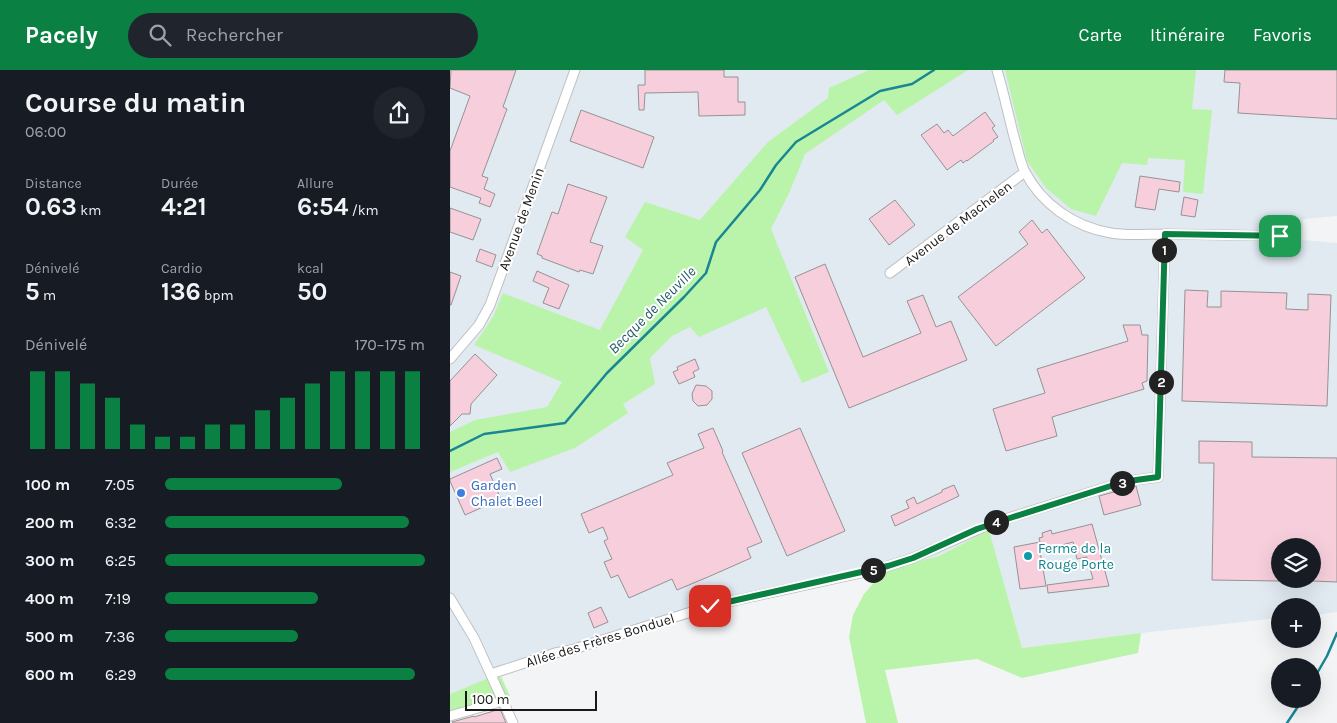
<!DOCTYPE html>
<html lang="fr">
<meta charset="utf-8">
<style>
:root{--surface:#171b24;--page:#20242c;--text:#f1f3f6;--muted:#9ea1a6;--accent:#0b8043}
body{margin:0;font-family:Karla,sans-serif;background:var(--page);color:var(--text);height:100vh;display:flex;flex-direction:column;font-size:19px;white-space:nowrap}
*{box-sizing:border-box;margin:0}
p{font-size:16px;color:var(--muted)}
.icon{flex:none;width:28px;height:28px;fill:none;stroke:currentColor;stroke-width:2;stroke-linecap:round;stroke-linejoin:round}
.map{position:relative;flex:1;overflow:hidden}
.sheet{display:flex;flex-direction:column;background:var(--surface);width:450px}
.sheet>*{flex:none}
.controls{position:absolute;left:821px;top:468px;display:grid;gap:10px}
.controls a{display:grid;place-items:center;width:50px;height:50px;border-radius:50%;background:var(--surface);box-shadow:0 5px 20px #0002;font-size:25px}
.scale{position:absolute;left:15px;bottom:12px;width:132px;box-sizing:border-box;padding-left:5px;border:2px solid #19191a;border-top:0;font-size:14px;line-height:18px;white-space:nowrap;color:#19191a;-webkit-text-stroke:4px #fff;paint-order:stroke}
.pin{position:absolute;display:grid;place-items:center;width:42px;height:42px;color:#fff;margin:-21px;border-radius:10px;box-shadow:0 2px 8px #0006}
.km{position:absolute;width:25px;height:25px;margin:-12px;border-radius:50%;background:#222;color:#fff;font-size:14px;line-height:25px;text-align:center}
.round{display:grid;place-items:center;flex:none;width:52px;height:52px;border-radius:26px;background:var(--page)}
.headline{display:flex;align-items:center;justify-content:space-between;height:85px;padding:0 25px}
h1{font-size:28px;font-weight:700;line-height:38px}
.metrics{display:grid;grid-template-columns:repeat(3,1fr);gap:8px;height:85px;padding:5px 25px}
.metrics div{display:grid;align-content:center}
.metrics b{font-size:25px;font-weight:700}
.metrics small{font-size:14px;font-weight:400}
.metrics p{font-size:14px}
.chart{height:140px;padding:10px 25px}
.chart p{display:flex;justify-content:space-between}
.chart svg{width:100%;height:90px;margin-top:5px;stroke:var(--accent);stroke-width:6}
ul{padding:0 25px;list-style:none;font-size:16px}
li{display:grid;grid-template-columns:80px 60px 1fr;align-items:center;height:38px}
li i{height:12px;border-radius:6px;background:var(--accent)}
header{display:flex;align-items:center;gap:30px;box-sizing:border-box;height:70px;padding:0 25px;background:var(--accent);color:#fff}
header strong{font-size:24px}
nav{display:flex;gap:28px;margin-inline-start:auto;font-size:18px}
.search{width:350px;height:45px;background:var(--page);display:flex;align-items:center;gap:12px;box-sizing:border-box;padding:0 18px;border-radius:28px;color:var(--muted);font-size:19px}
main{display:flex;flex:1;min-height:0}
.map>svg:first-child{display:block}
</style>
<header>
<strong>Pacely</strong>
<div class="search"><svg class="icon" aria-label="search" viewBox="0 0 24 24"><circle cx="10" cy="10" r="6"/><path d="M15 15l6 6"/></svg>Rechercher</div>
<nav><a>Carte</a><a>Itinéraire</a><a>Favoris</a></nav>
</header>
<main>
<section class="sheet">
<div class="headline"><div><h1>Course du matin</h1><p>06:00</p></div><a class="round"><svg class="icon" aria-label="share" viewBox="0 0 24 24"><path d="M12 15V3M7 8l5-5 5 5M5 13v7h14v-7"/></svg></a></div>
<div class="metrics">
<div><p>Distance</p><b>0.63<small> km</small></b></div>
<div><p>Durée</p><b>4:21</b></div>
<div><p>Allure</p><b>6:54<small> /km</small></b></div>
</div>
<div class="metrics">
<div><p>Dénivelé</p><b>5<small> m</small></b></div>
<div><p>Cardio</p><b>136<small> bpm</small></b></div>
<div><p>kcal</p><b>50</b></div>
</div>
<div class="chart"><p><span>Dénivelé</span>170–175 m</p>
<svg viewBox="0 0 160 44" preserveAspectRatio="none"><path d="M5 44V6M15 44V6M25 44V12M35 44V19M45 44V32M55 44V38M65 44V38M75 44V32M85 44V32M95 44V25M105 44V19M115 44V12M125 44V6M135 44V6M145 44V6M155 44V6"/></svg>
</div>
<ul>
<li><b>100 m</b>7:05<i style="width:68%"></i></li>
<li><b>200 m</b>6:32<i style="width:94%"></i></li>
<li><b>300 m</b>6:25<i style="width:100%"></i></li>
<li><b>400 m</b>7:19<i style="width:59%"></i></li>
<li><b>500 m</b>7:36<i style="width:51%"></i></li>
<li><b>600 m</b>6:29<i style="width:96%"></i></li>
</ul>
</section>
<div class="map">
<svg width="887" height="653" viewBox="0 0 887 653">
<rect width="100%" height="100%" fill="#f2f4f6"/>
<path fill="#e1e9f1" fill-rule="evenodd" d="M0,0H887V146L853,149L852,170L887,173V542L863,545L862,536H830V548L691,563L572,578L539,460L489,486L423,503L259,540L108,587L51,606L36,609L0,624ZM830,476H862V509H830Z"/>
<path fill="#baf4aa" d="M419,0H518L447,45L434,30L355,84L340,121L321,159L379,302L352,313L316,237L249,267L240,257L222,266L200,288L205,314L173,334L178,343L125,378L60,402L48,382L0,402V362L25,350L97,337L112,312L24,275L43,247L53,223L150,260L193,180L175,167L195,132L250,150L318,72L378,28L379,18Z
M555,0H746L742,39L762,40L753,124L733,122L735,90L698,88L697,95L672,93L646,146L621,139L596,118L577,91Z
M539,460L572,578L691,563L688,583L572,608L527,589L435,600L448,653H416L399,567L403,545L414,524L427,509L423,503L489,486Z
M51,606L60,626L0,643V624L36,609Z"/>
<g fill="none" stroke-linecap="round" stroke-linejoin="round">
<path stroke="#198694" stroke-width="2.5" d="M0,381L34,364L115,353L157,303L234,227L256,203L266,172L310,120L326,95L346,72L430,21L462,14L484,0
M862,612L877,586L887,563
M837,653L853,629"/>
</g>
<path fill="#f7cfdc" stroke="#959293" d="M1,0H66L53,37L57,39L32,106L38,108L34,119L45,124L40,137L29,133L31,128L0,117V81L20,26L0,18Z
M195,0H274V7H288V32H295V45L249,46L248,22L195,23L194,40H189L188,15H195Z
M775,0H887V49L788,43L790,13L774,12Z
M131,40L204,67L193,98L120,71Z
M535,42L545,56L542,58L548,67L543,70L544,71L517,91V90L513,93L511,90L497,100L471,65L487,54L494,63L498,60L503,66Z
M690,106L730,112L729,122L709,119L705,140L685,137Z
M118,114L157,127L140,172L153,176L143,204L130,200L129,202L92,188V186L87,184L102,142L108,144Z
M734,127L748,130L745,147L731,145Z
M445,130L465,155L439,175L419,149Z
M0,138L31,149L23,170L0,162Z
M582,150L592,163L597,159L635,208L546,276L508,227L578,174L569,162Z
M30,179L46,185L42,197L26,191Z
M375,194L413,287L471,263L457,231L473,225L486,257L501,251L517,290L399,338L345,207Z
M87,201L119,215L109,239L93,233L99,218L83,211Z
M0,202L11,206L1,235H0Z
M735,220L758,221L757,237H771V221L837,223L836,239L858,240V224L881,225L877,336L732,331Z
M673,255H690L692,265H698L697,311L692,313L694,319L602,347L607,366L556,381L543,339L595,323L587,299L678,271Z
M25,284L47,305L21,334L20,344H12L0,356V311Z
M245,289L249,299L243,302L245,307L229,314L223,302L228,300L227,297Z
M246,315L256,316L262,321V329L257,335L248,336L243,331L242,324Z
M263,358L273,381L272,382L312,472L297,478L301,488L258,507L227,520L222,509L179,528L168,505L161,508L154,492L162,489L154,471L158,469L153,457L139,463L131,444L223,405L217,393L254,378L248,364Z
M350,358L395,461L337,486L292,383Z
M749,371L802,372V387L887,388V512L862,511V476H830V511L762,510L764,393H749Z
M47,388L52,399L40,404L51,429L15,445L0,411V409Z
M504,415L509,426L445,456L441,446L459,438L456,431L464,427L467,434L492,422V420Z
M686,416L691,435L654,445L649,426Z
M642,454L659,516L598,523L597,515L643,509L637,488V487L627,489L623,472L590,481L596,516L570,519L564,477L590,472L589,468L593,467L592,463L601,460L602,464Z
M151,537L158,552L144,558L138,543Z
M50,639L56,653H3L2,652L24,646V647Z"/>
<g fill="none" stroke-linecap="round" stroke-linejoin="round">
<g stroke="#bec0c2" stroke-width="11">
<path id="street" d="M547,0C553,21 558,42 563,63C567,76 569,88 574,100C591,134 624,157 661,163C678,166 697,164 715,164
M440,203L575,102
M0,289L29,255L40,235L125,0
M0,528L24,568L63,653
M41,604L105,583L121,580L260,536L429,499L463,488L543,453L667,414L686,410L708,407L715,164L845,166
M0,646L53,631"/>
</g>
<use href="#street" stroke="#fff" stroke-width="9"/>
</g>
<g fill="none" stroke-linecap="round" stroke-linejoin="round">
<g stroke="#fff" stroke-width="10">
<path id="route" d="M260,536L438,496L463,488L527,459L560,448L667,414L686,410L708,407L715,164L830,166"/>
</g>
<use href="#route" stroke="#0b8043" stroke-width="6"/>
</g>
<circle fill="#3f7fe0" stroke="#fff" stroke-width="2" cx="11" cy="423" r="5"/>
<circle fill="#0f9aa8" stroke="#fff" stroke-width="2" cx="578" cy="486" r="5"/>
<g text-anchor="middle" stroke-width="4" stroke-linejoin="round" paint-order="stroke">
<g font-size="14" fill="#19191a" stroke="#fff">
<text transform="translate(71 149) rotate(-70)" y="5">Avenue de Menin</text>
<text transform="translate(508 153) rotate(-37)" y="5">Avenue de Machelen</text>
<text transform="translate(150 570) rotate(-17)" y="5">Allée des Frères Bonduel</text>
</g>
<g font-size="14" fill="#366cbe" stroke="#fff" text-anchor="start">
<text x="21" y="420">Garden<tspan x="21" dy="16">Chalet Beel</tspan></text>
</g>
<g font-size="14" fill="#0d838f" stroke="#fff" text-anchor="start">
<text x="588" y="483">Ferme de la<tspan x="588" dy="16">Rouge Porte</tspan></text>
</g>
<g font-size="15" font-style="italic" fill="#245c65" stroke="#fff">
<text transform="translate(202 240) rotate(-45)" y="5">Becque de Neuville</text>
</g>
</g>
</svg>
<div class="controls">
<a><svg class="icon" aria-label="layers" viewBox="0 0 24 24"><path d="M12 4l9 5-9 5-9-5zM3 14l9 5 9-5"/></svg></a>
<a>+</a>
<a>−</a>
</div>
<div class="scale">100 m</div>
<div class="pin" style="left:830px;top:166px;background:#1e9e55"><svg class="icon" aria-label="arrive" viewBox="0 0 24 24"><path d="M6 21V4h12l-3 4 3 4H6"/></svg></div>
<div class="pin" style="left:260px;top:536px;background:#d93025"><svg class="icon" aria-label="check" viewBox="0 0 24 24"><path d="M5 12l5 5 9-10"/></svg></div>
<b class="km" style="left:714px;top:180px">1</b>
<b class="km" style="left:711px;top:312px">2</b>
<b class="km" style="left:672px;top:413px">3</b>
<b class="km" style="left:546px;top:452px">4</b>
<b class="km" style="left:423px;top:500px">5</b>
</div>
</main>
